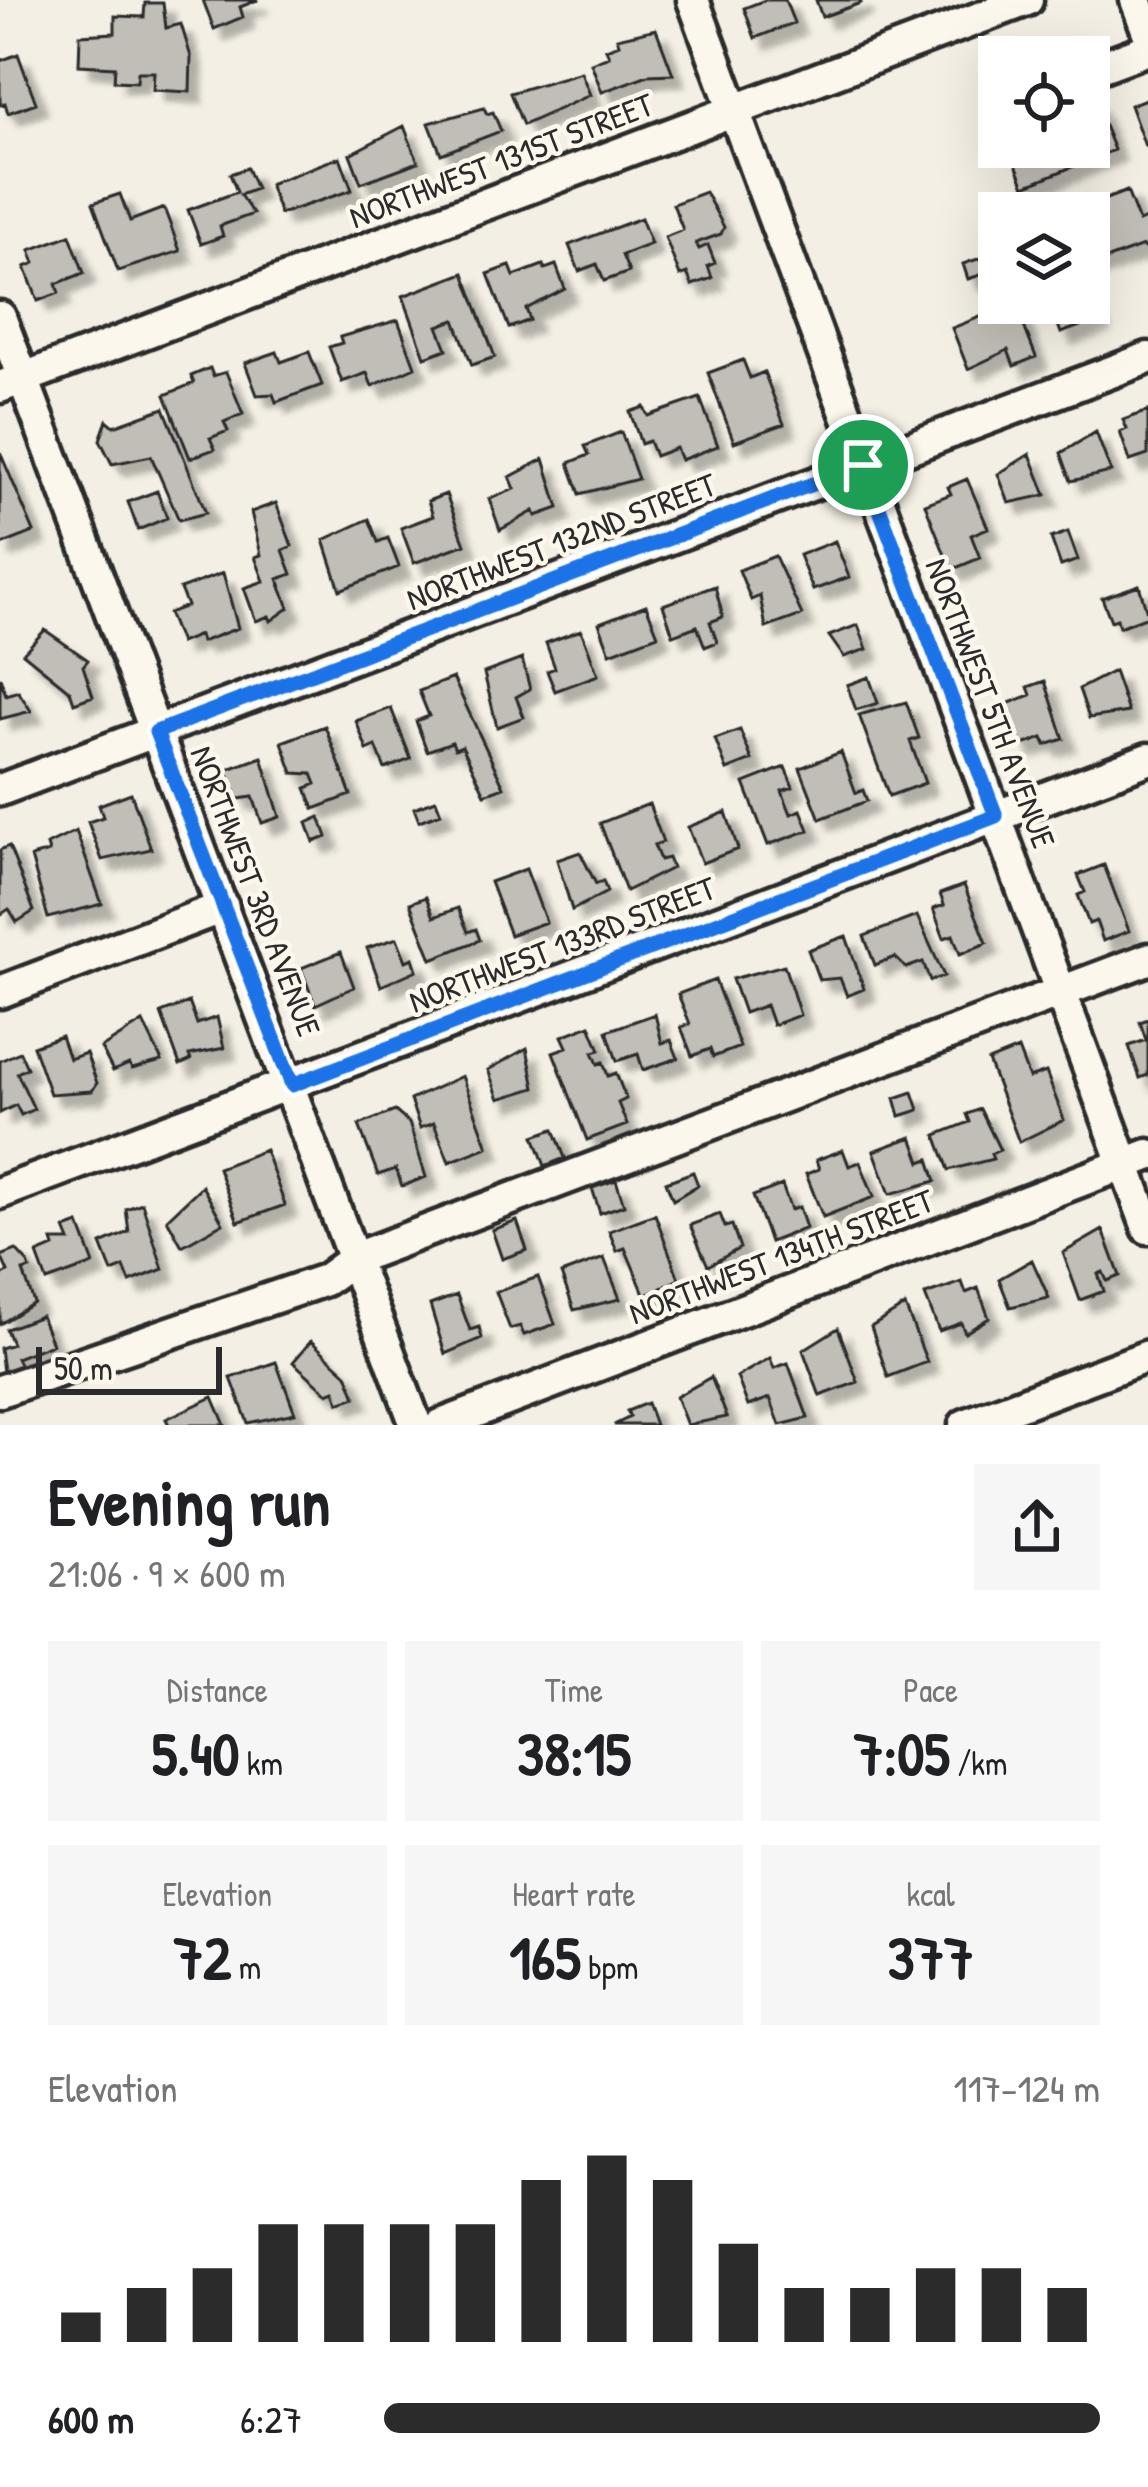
<!DOCTYPE html>
<meta charset="utf-8">
<style>
:root{--surface:#fff;--page:#f6f6f6;--text:#202124;--muted:#757577;--accent:#2b2b2b}
body{margin:0;font-family:"Patrick Hand",sans-serif;background:var(--page);color:var(--text);height:100vh;display:flex;flex-direction:column;font-size:45px;white-space:nowrap}
*{box-sizing:border-box;margin:0}
p{font-size:39px;color:var(--muted)}
.icon{flex:none;width:66px;height:66px;fill:none;stroke:currentColor;stroke-width:2;stroke-linecap:round;stroke-linejoin:round}
.map{position:relative;height:1425px;overflow:hidden}
.details{display:flex;flex-direction:column;background:var(--surface);flex:1}
.details>*{flex:none}
.controls{position:absolute;left:978px;top:36px;display:grid;gap:24px}
.controls a{display:grid;place-items:center;width:132px;height:132px;border-radius:0px;background:var(--surface);box-shadow:0 12px 48px #0002;font-size:60px}
.scale{position:absolute;left:36px;bottom:30px;width:186px;box-sizing:border-box;padding-left:12px;border:6px solid #2b2b2b;border-top:0;font-size:33px;line-height:42px;white-space:nowrap;color:#2b2b2b;-webkit-text-stroke:9px #fbf7ec;paint-order:stroke}
.pin{position:absolute;display:grid;place-items:center;width:102px;height:102px;color:#fff;margin:-51px;border:6px solid #fff;border-radius:50%;box-shadow:0 3px 12px #0007}
.round{display:grid;place-items:center;flex:none;width:126px;height:126px;border-radius:0px;background:var(--page)}
.head{display:flex;align-items:center;justify-content:space-between;height:204px;padding:0 48px}
h1{font-size:66px;font-weight:800;line-height:90px}
.stats{display:grid;grid-template-columns:repeat(3,1fr);gap:18px;height:204px;padding:12px 48px}
.stats div{display:grid;align-content:center;border-radius:0px;background:var(--page);text-align:center}
.stats b{font-size:60px;font-weight:800}
.stats small{font-size:33px;font-weight:400}
.stats p{font-size:33px}
.chart{height:336px;padding:24px 48px}
.chart p{display:flex;justify-content:space-between}
.chart svg{width:100%;height:216px;margin-top:12px;stroke:var(--accent);stroke-width:6}
ul{padding:0 48px;list-style:none;font-size:39px}
li{display:grid;grid-template-columns:192px 144px 1fr;align-items:center;height:90px}
li i{height:30px;border-radius:15px;background:var(--accent)}
.map>svg:first-child{display:block}
</style>
<div class="map">
<svg width="1148" height="1425" viewBox="0 0 1148 1425">
<defs>
<filter id="shadow"><feDropShadow dx="11" dy="11" stdDeviation="3" flood-color="#0004"/></filter>
</defs>
<rect width="100%" height="100%" fill="#f3efe4"/>
<filter id="ink" filterUnits="userSpaceOnUse"><feTurbulence type="fractalNoise" baseFrequency=".00833" numOctaves="2"/><feDisplacementMap in="SourceGraphic" scale="24" xChannelSelector="R" yChannelSelector="G"/><feConvolveMatrix kernelMatrix="1 2 1 2 8 2 1 2 1" color-interpolation-filters="sRGB"/></filter>
<g filter="url(#ink)">
<path fill="#c0beb6" stroke="#2b2b2b" stroke-width="3" filter="url(#shadow)" d="M203,0H258L240,7L243,17L214,29Z
M765,0H785L794,23L755,38L744,8Z
M816,0H860L861,3L822,17Z
M145,3H163L166,28L181,24L191,57L190,92L153,90L154,72H138L137,82L114,81L115,67L79,65L80,35L115,33V16L144,17Z
M656,29L673,74L648,75L602,92L591,63L609,56L606,49L619,44L617,38Z
M18,54L36,103L8,113L5,103L0,105V61Z
M581,72L590,95L523,125L510,93Z
M1148,98V145L1145,146L1130,105Z
M1093,99L1114,150L1025,186L1009,147H1089Z
M484,108L487,114L493,112L501,131L441,154L429,123Z
M404,126L418,162L361,183L350,154Z
M340,157L352,190L280,214L269,184Z
M247,168L256,189L240,195L253,214L220,226L223,236L201,244L188,210L237,192L230,174Z
M1127,191L1139,222L1148,218V251L1143,246L1089,266V213H1069Z
M705,192L724,227L721,234L696,243L699,249L708,245L715,263L708,266L712,278L692,285L687,273L680,276L665,237L683,230L673,204Z
M120,194L130,221L164,208L180,251L118,271L93,203Z
M641,218L651,244L622,255L629,272L604,281L597,264L579,271L569,245Z
M70,235L84,273L56,284L59,293L38,301L25,267L35,263L30,250Z
M997,245L999,269L968,279L963,264L987,256L985,250Z
M543,265L545,269L556,265L565,289L526,309L530,320L509,328L488,274L510,266L514,276Z
M464,273L495,357L472,365L455,320L438,326L447,349L425,357L403,296Z
M1089,293L1099,319L1061,333L1050,303H1089Z
M999,294V303H1015L1036,357L1014,366L1008,350L968,369L952,328L998,310L993,296Z
M398,320L415,367L372,386L367,373L342,382L329,347L342,343L340,337Z
M277,352L281,362L309,352L322,385L276,402L273,394L257,395L245,363Z
M743,360L750,378L764,372L784,424L734,442L708,373Z
M210,368L213,376L226,372L243,414L224,422L228,431L210,438L215,449L190,458L165,395L194,383L191,376Z
M700,398L718,446L681,460L676,448L655,456L649,441L641,444L630,412L644,407L648,416Z
M164,408L206,513L179,520L151,456L112,464L100,440L107,420L114,426Z
M1148,411V455L1130,461L1120,432L1127,429L1123,420Z
M621,432L638,479L580,494L569,463L589,455L585,446Z
M1096,432L1111,472L1071,481L1061,453Z
M0,452L34,532L1,545L0,543Z
M1030,454L1046,495L1009,503L998,474Z
M544,459L559,508L536,516L534,511L500,530L489,499L515,489L510,477Z
M967,479L988,528L971,535L980,558L951,570L925,504L951,494L948,487Z
M157,491L167,518L138,530L128,502Z
M446,494L465,544L414,563L401,528L433,516L428,501Z
M276,503L292,546L283,550L292,574L278,579L289,608L271,621L269,616L256,621L244,588L264,581L255,557L261,555L251,512Z
M369,519L378,542L388,538L399,567L340,590L324,540Z
M1068,532L1078,560L1061,566L1051,538Z
M835,541L849,577L813,590L799,555Z
M775,556L802,615L766,628L760,596L751,600L739,570Z
M223,573L238,628L201,642L199,635L180,643L168,613L187,606L180,589Z
M1139,585L1148,616L1119,627L1117,619L1111,621L1102,598Z
M715,586L723,617L710,622L717,642L705,647L697,626L673,635L663,605Z
M646,605L658,635L610,653L599,623Z
M858,625L867,649L844,657L829,636Z
M45,630L88,660L83,666L93,696L74,703L70,691L23,653Z
M581,630L598,675L555,691L547,671L555,668L546,643Z
M522,659L530,689L516,697L524,717L497,727L484,673Z
M1114,671L1128,712L1089,718L1079,689Z
M0,677L6,695L18,691L31,711L0,719Z
M869,677L878,703L856,710L847,685Z
M453,678L504,787L485,794L462,746L455,749L452,742L427,751L416,721L429,716L419,691Z
M1045,681L1064,739L1046,745L1043,738L1020,746L1004,705L1031,695L1028,687Z
M906,702L919,738L910,741L925,783L889,796L859,715Z
M391,708L411,759L385,769L376,746L367,750L356,721Z
M325,726L351,795L314,809L306,788L316,784L312,774L293,773L282,742Z
M740,730L752,760L727,770L715,739Z
M841,752L856,793L863,790L867,801L820,819L800,768Z
M262,757L280,817L262,823L253,797L238,799L226,770Z
M785,767L793,787L782,791L791,814L801,810L809,830L768,845L744,783Z
M131,793L151,849L102,860L88,822L103,817L99,805Z
M436,800L441,813L419,821L414,808Z
M649,804L663,842L654,845L660,860L668,858L672,868L626,891L600,823Z
M726,812L738,849L702,863L688,827Z
M320,817L327,837L314,842L307,823Z
M76,831L102,904L48,918L31,857L49,852L47,845Z
M9,846L34,911L17,922L9,909L0,915V850Z
M580,852L596,884L603,881L607,892L572,910L557,860Z
M1104,865L1129,931L1103,941L1096,921L1089,924L1078,895L1085,892L1078,875Z
M526,869L546,922L510,935L490,882Z
M964,885L987,943L960,954L953,935L944,938L933,909L944,905L940,894Z
M426,897L434,917L458,908L468,932L476,929L480,940L432,959L410,903Z
M917,916L944,976L930,981L923,962L906,968L895,957L875,965L864,936Z
M846,936L864,989L847,996L840,978L819,980L808,950Z
M397,938L406,961L413,958L417,970L381,986L367,948Z
M341,952L354,987L315,1005L301,968Z
M784,965L800,1015L773,1025L766,1005L744,1013L732,979Z
M715,980L740,1047L713,1057L710,1049L692,1056L681,1027L690,1024L678,994Z
M189,1002L197,1024L217,1017L224,1048L189,1055L191,1060L180,1065L161,1013Z
M655,1014L662,1043L671,1040L678,1058L643,1070L638,1054L617,1061L607,1031Z
M1148,1019V1075L1140,1078L1129,1046L1146,1040L1140,1022Z
M143,1022L162,1061L132,1069L129,1064L113,1071L101,1048Z
M590,1025L600,1050L593,1052L598,1064L603,1062L608,1076L616,1073L626,1099L618,1103L627,1125L587,1140L553,1052L567,1047L562,1036Z
M61,1036L69,1059L86,1053L97,1083L92,1091L50,1094L33,1046Z
M527,1048L535,1088L499,1099L488,1070Z
M1018,1049L1029,1078L1046,1072L1064,1120L1019,1142L988,1061Z
M20,1052L27,1068L17,1073L34,1109L21,1115L16,1105L0,1113V1061Z
M462,1076L488,1147L449,1162L434,1123L420,1128L410,1100Z
M913,1092L919,1110L900,1116L895,1098Z
M980,1109L1000,1150L991,1154L993,1159L949,1170L936,1135L970,1122L967,1114Z
M395,1111L409,1123L426,1177L402,1186L396,1169L378,1175L359,1125Z
M554,1129L565,1158L545,1166L534,1136Z
M912,1137L921,1162L929,1159L936,1181L890,1194L874,1151Z
M265,1150L285,1205L238,1222L218,1168Z
M843,1150L849,1166L860,1162L874,1197L823,1217L806,1174L819,1169L816,1160Z
M693,1172L698,1185L673,1200L666,1182Z
M616,1180L624,1205L600,1213L592,1188Z
M782,1185L791,1210L799,1207L806,1228L770,1242L753,1196Z
M202,1186L223,1223L182,1246L167,1219Z
M142,1203L163,1269L130,1282L124,1267L112,1272L101,1244L129,1232L126,1209Z
M655,1214L679,1279L645,1296L625,1248L617,1251L609,1231Z
M720,1214L725,1227L732,1225L740,1248L708,1266L690,1225Z
M517,1221L527,1250L502,1259L492,1230Z
M79,1224L94,1264L47,1281L37,1254L54,1247L52,1241H70L65,1229Z
M1103,1230L1120,1276L1107,1281L1103,1272L1098,1274L1104,1291L1080,1300L1063,1253Z
M16,1250L28,1263L30,1269L23,1271L34,1303L0,1324V1277L8,1272L1,1256Z
M604,1258L620,1299L574,1310L561,1274Z
M1032,1260L1049,1298L1010,1307L999,1279Z
M538,1277L555,1324L524,1335L520,1326L510,1329L496,1292Z
M962,1282L966,1293L978,1288L989,1318L965,1333L961,1323L939,1331L925,1295Z
M457,1295L470,1330L479,1327L482,1338L445,1354L430,1305Z
M905,1306L927,1362L888,1377L871,1327Z
M41,1316L52,1344L16,1358L20,1366L3,1372L0,1348L12,1344L6,1329Z
M838,1328L858,1382L820,1396L803,1350Z
M311,1341L347,1374L356,1397L339,1403L335,1390L328,1393L293,1362Z
M770,1358L774,1368L788,1363L808,1418L780,1425L770,1398L748,1406L737,1377Z
M276,1362L295,1413L248,1423L231,1378Z
M711,1377L727,1417L687,1425L676,1397Z
M213,1397L225,1425H169L166,1419Z
M647,1403L655,1425H614L630,1417L627,1411Z"/>
<g fill="none" stroke-linecap="round" stroke-linejoin="round">
<g stroke="#2b2b2b" stroke-width="39">
<path id="minor" d="M693,0L1148,1228
M1136,0L1148,32
M1089,71L1148,49
M0,317L416,1425
M0,387L1027,0
M0,790L1148,358
M0,992L223,907
M0,1193L1148,759
M0,1391L325,1280L355,1258L1148,959
M441,1425L1148,1155
M965,1425L1148,1356"/>
</g>
<use href="#minor" stroke="#fbf7ec" stroke-width="30"/>
</g>
</g>
<g fill="none" stroke-linecap="round" stroke-linejoin="round" filter="url(#ink)">
<g stroke="#fff" stroke-width="24">
<path id="route" d="M863,465L996,816L292,1085L156,732Z"/>
</g>
<use href="#route" stroke="#1a73e8" stroke-width="15"/>
</g>
<g text-anchor="middle" stroke-width="9" stroke-linejoin="round" paint-order="stroke">
<g font-size="33" fill="#2b2b2b" stroke="#fbf7ec">
<text transform="translate(501 160) rotate(-21)" y="12">NORTHWEST 131ST STREET</text>
<text transform="translate(561 541) rotate(-21)" y="12">NORTHWEST 132ND STREET</text>
<text transform="translate(991 703) rotate(69)" y="12">NORTHWEST 5TH AVENUE</text>
<text transform="translate(256 891) rotate(69)" y="12">NORTHWEST 3RD AVENUE</text>
<text transform="translate(562 944) rotate(-21)" y="12">NORTHWEST 133RD STREET</text>
<text transform="translate(781 1256) rotate(-21)" y="12">NORTHWEST 134TH STREET</text>
</g>
</g>
</svg>
<div class="controls">
<a><svg class="icon" aria-label="locate" viewBox="0 0 24 24"><circle cx="12" cy="12" r="6"/><path d="M12 2v4M12 18v4M2 12h4M18 12h4"/></svg></a>
<a><svg class="icon" aria-label="layers" viewBox="0 0 24 24"><path d="M12 4l9 5-9 5-9-5zM3 14l9 5 9-5"/></svg></a>
</div>
<div class="scale">50 m</div>
<div class="pin" style="left:863px;top:465px;background:#1e9e55"><svg class="icon" aria-label="arrive" viewBox="0 0 24 24"><path d="M6 21V4h12l-3 4 3 4H6"/></svg></div>
</div>
<section class="details">
<div class="head"><div><h1>Evening run</h1><p>21:06 · 9 × 600 m</p></div><a class="round"><svg class="icon" aria-label="share" viewBox="0 0 24 24"><path d="M12 15V3M7 8l5-5 5 5M5 13v7h14v-7"/></svg></a></div>
<div class="stats">
<div><p>Distance</p><b>5.40<small> km</small></b></div>
<div><p>Time</p><b>38:15</b></div>
<div><p>Pace</p><b>7:05<small> /km</small></b></div>
</div>
<div class="stats">
<div><p>Elevation</p><b>72<small> m</small></b></div>
<div><p>Heart rate</p><b>165<small> bpm</small></b></div>
<div><p>kcal</p><b>377</b></div>
</div>
<div class="chart"><p><span>Elevation</span>117–124 m</p>
<svg viewBox="0 0 160 44" preserveAspectRatio="none"><path d="M5 44V38M15 44V33M25 44V29M35 44V20M45 44V20M55 44V20M65 44V20M75 44V11M85 44V6M95 44V11M105 44V24M115 44V33M125 44V33M135 44V29M145 44V29M155 44V33"/></svg>
</div>
<ul>
<li><b>600 m</b>6:27<i style="width:100%"></i></li>
</ul>
</section>
